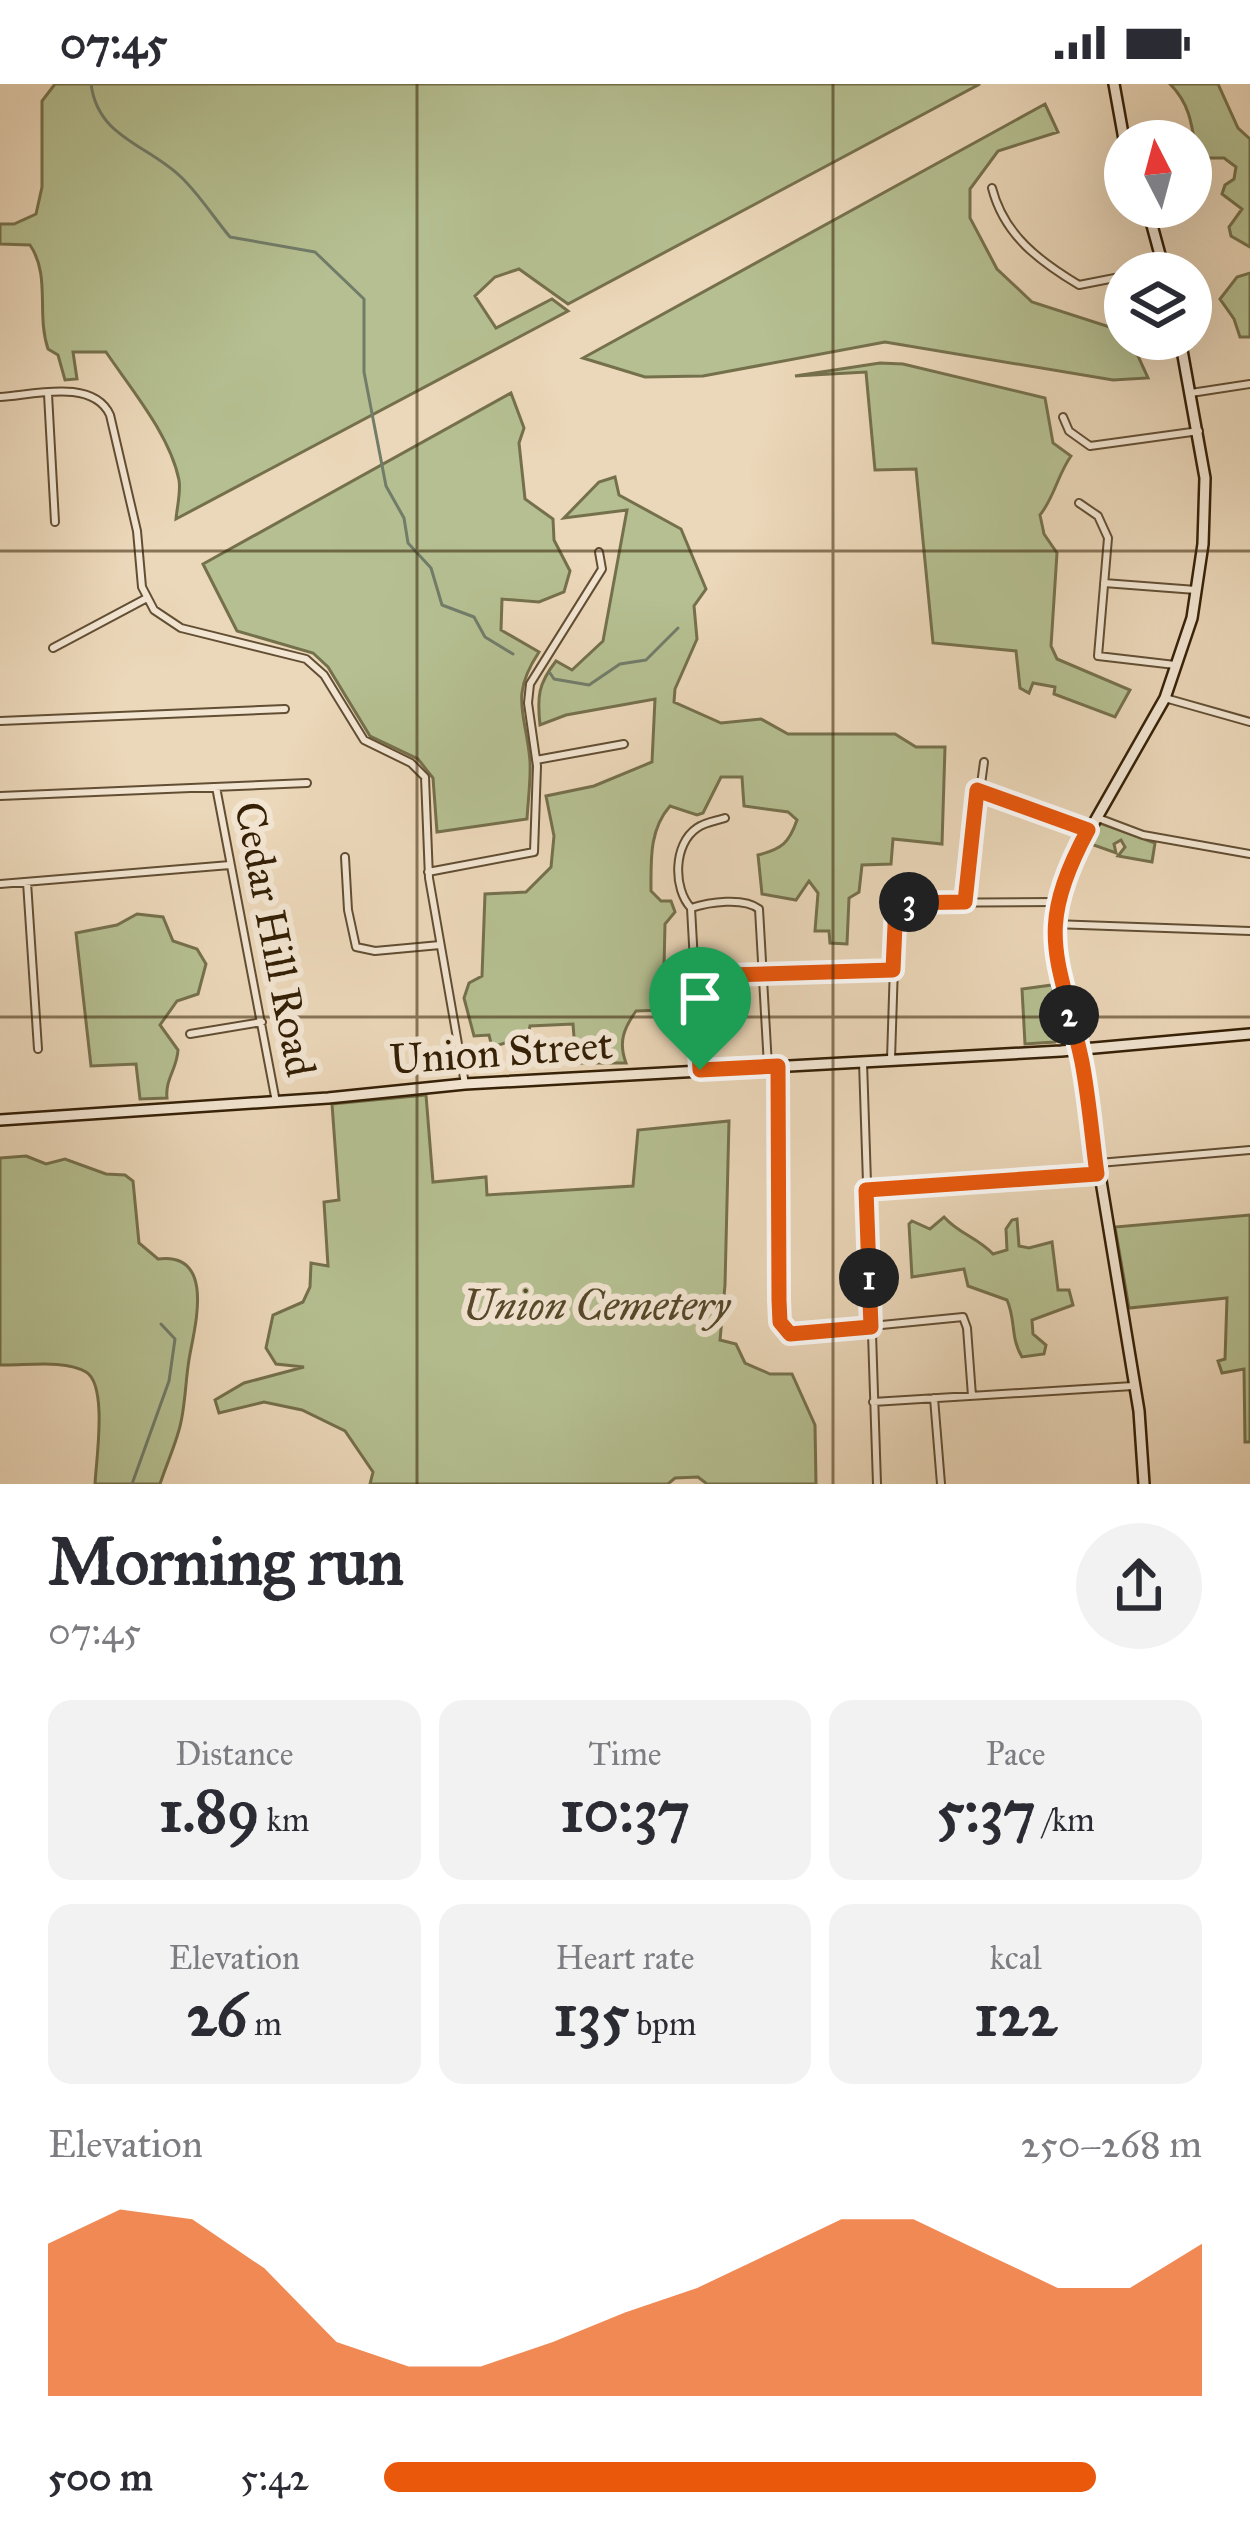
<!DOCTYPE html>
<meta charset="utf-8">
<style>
:root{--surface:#fff;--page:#f2f2f3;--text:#2b2b33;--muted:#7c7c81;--accent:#ea580c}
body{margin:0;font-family:"IM FELL Great Primer",serif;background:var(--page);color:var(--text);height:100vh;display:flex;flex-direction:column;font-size:45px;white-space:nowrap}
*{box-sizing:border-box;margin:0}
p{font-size:39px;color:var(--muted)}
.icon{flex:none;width:66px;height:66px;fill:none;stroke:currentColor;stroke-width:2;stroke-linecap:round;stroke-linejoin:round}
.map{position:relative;height:1400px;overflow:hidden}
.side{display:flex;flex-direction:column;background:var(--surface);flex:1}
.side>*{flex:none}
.needle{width:78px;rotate:354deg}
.fabs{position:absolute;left:1104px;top:36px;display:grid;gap:24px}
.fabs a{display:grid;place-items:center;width:108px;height:108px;border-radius:50%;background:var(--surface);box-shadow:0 12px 48px #0002;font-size:60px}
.pin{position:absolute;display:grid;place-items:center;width:102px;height:102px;color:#fff;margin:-123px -51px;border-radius:50% 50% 50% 0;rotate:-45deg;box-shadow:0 0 12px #0007}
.pin .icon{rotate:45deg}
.km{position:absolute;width:60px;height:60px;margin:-30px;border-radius:50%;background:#222;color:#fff;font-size:33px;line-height:60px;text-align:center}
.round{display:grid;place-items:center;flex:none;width:126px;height:126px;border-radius:63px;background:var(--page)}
.headline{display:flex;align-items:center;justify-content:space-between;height:204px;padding:0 48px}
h1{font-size:66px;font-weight:700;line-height:90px}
.stats{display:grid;grid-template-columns:repeat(3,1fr);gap:18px;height:204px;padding:12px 48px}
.stats div{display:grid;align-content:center;border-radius:24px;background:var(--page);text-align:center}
.stats b{font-size:60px;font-weight:700}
.stats small{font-size:33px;font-weight:400}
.stats p{font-size:33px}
.chart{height:336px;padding:24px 48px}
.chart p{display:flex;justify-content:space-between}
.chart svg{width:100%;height:216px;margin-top:12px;fill:var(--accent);opacity:.7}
ul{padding:0 48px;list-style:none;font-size:39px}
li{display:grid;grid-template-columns:192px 144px 1fr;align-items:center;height:90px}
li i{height:30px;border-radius:15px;background:var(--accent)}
.status{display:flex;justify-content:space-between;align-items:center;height:84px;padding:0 60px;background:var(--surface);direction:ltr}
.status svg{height:33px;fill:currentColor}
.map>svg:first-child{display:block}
</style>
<div class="status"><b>07:45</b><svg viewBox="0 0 49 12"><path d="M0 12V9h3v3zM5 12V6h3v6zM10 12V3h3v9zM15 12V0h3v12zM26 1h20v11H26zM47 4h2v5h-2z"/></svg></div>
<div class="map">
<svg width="1250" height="1400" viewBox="0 0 1250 1400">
<rect width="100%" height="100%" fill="#ebd7b9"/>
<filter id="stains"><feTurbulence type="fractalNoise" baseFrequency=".00167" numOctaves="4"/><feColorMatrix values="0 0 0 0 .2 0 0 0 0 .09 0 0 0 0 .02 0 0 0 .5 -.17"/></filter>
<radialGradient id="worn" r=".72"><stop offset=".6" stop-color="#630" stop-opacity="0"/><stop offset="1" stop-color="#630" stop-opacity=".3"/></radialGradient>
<path fill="#b5bf91" stroke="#75704c" stroke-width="3" d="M55,0H980L568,220L519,185L495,193L475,212L496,244L552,215L568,227L176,435C177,423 181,408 179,396C170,351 131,305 106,268H73L77,295L65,296L58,271L48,265C36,229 51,192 30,161L0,160V140H14L36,130L42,103V17Z
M1170,0H1218L1238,44L1250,55V163L1231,152L1229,143L1242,125L1222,110L1225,101L1234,95L1236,83L1224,74H1206L1196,68C1192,41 1190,20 1170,0Z
M1045,20L1058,48L998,67L970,105V134L997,185L1032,218L1116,245L1138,272L1148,294L1113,296L885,258L703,292L645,293L583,274Z
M1250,189V253H1240L1234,235L1220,215L1237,193Z
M880,279L903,280L1045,314L1053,359L1071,372C1057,392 1055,412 1040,431L1044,450L1057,469L1051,562L1057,575L1130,606L1115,633L1054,610L1055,603L1033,599L1029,609L1020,604L1016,567L933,559L916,385L875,386L866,288L795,292Z
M511,309L524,344L519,359L525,415L553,435L554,456L570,487L564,508L539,518L502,515L501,546L539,568C509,613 526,629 530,677C531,696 528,716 527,735L437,748L433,694L418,675L370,652L328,583L313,569L237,547L203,480Z
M615,393L619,411L681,445L706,505L694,522L697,555L675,605L674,618L721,639L761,635L788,650H895L916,663H945L942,760L893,755L891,780L862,781L859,808L849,814L847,860L830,859L829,847H815L818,809L809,797L796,816L762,810L758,771C782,765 789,759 797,736L788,728L744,722L742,693H721L703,729L697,731L670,722C649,746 651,776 651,807L661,817H671L675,828L665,840L663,926L636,927C624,944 618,958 626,979H576L573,940L530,942L528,952L492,963L489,951L474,952L464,914L469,899L482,892L485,810L526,808L551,783L554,752L546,712L594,702L652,678L655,615L566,631L540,641C537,613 538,600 556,577L572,586L603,557L627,426L564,434L599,398Z
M1100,739L1155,759L1152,778L1118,772L1125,763L1121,756L1114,760L1116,769L1088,759Z
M137,830L163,833L173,857L197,865L206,880L198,910L177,917L160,941L178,966C177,985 165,995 167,1014L140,1015L136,980L91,982L76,849L117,841Z
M1052,901L1062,950L1055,958L1025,960L1022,905Z
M426,1011L433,1098L486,1093L487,1111L633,1102L638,1046L729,1037L725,1201L720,1256L736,1260L745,1279L770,1290H792L815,1341L816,1400H707L698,1393L675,1394L668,1400H370L373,1388L345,1347L302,1326L264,1318L219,1329L215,1316L244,1299L304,1283L276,1280L266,1264L273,1231L303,1218L310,1203L311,1179L328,1182L324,1118L339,1116L332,1020Z
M26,1072L46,1080L65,1075L106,1090L125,1091L133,1097L139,1159L158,1175C214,1168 196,1238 190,1270C185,1295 186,1322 179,1346C174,1364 166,1382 160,1400H95C96,1377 108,1301 86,1288C65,1275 24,1282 0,1281V1074Z
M1250,1131V1358H1245L1244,1285L1222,1289L1218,1277L1225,1275L1227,1214L1129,1224L1115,1143Z
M944,1133C959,1150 977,1153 993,1170L1007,1166L1006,1145L1012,1136L1017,1135L1019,1162L1029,1164L1052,1158L1058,1206H1069L1073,1221L1032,1236L1033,1250L1046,1261L1044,1270L1022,1273C1010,1253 1016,1236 1007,1216L968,1202L964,1185L912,1193L909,1140L912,1137L930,1145Z"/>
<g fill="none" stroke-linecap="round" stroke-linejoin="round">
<path stroke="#717c69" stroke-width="3" d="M91,0C98,54 147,60 181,93C199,110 214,134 230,153L315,168L364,215V288L386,402L404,434L408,459L431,484L442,521L474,533L485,553L513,570
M550,589L554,595L589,601L620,580L646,576L678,544
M132,1400L169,1297L175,1255L161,1240"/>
<g stroke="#624e33" stroke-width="10">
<path id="minor" d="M992,104C1004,151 1039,177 1079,201L1125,192
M1137,189L1163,182
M1191,309L1250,300
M48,310L55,438
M0,313C33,311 93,294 110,331L137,447L142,503L154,526L181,544L306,575L324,591L364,656L411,679L425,693L429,794L465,1000
M1063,333L1069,347L1090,362L1199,347
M1079,419L1098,432L1108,454L1098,572L1175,581
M1104,499L1196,506
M53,564L145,515
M1165,614L1250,638
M0,637L285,625
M536,676L624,660
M216,703L276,1018
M977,706L1087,745
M0,712L307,699
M1098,734L1143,751L1250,770
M345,773L348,826L356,863L375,867L440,861
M428,788L534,768L537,682L528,619L530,600L602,485L599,468
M27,798L38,965
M0,800L230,781
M965,818L984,678
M691,824C709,818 744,813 759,825L768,982
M691,824L700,986
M691,824C673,805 673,760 697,744C705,738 716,737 725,734
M1053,840L1250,847
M695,892L893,886
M190,950L262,938
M891,975L896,819L1056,818
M863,978L877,1400
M778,982L779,1217L784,1246L790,1250L963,1233L967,1244L972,1312
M1099,1079L1250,1066
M866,1106L1097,1090
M934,1314L941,1400
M873,1318L1133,1302"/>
</g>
<g stroke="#352006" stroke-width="14">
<path id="secondary" d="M1114,0L1125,61
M1147,123L1165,189
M0,1036L328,1014L465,1000L1061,967L1250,950
M1144,1400L1139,1327L1082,982L1059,892L1053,840L1066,788L1165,614L1192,534L1203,460L1205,394L1180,255"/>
</g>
<use href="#minor" stroke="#f2e5d2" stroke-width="6"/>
<use href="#secondary" stroke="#f2e5d2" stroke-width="9"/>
</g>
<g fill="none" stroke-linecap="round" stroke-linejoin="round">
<g stroke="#fff" stroke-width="24">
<path id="route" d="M977,706L1088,746C1032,850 1060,873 1082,978C1089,1015 1092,1053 1097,1090L866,1106L871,1243L790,1250L780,1238L779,1216L778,982L700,986L695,892L893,886L896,819L965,818Z"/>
</g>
<use href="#route" stroke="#ea580c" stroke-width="15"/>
</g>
<path fill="none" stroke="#352006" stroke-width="3" stroke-opacity="0.55" d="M417,0V1400M833,0V1400M0,467H1250M0,933H1250"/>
<g text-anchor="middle" stroke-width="12" stroke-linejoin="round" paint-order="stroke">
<g font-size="42" fill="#352006" stroke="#f2e5d2">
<text transform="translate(276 855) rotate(79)" y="15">Cedar Hill Road</text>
<text transform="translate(501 967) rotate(-4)" y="15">Union Street</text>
</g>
<g font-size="42" font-style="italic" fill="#554829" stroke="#f2e5d2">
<text x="596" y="1236">Union Cemetery</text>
</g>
</g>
<rect width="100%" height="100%" filter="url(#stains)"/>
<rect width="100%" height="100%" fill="url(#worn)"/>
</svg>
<div class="fabs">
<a><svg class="needle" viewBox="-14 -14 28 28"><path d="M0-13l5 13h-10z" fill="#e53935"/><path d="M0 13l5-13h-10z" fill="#7c7c81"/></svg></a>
<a><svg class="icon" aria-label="layers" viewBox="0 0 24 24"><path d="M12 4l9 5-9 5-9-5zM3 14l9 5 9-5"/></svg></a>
</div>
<div class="pin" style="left:700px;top:986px;background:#1e9e55"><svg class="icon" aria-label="arrive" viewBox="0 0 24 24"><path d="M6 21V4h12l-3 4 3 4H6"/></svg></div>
<b class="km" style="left:869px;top:1194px">1</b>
<b class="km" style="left:1069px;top:931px">2</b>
<b class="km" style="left:909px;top:818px">3</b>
</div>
<section class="side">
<div class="headline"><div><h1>Morning run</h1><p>07:45</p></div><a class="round"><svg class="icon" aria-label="share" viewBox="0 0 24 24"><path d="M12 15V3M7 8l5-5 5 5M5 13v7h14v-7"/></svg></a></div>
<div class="stats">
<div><p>Distance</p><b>1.89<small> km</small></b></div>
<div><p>Time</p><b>10:37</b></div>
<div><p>Pace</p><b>5:37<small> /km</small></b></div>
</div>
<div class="stats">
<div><p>Elevation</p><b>26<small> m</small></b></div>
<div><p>Heart rate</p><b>135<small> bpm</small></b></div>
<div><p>kcal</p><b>122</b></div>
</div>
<div class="chart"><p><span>Elevation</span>250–268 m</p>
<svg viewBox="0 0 160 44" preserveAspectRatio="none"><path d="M0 44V13L10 6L20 8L30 18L40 33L50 38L60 38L70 33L80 27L90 22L100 15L110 8L120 8L130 15L140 22L150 22L160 13V44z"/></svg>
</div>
<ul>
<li><b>500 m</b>5:42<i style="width:87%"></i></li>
</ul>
</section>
